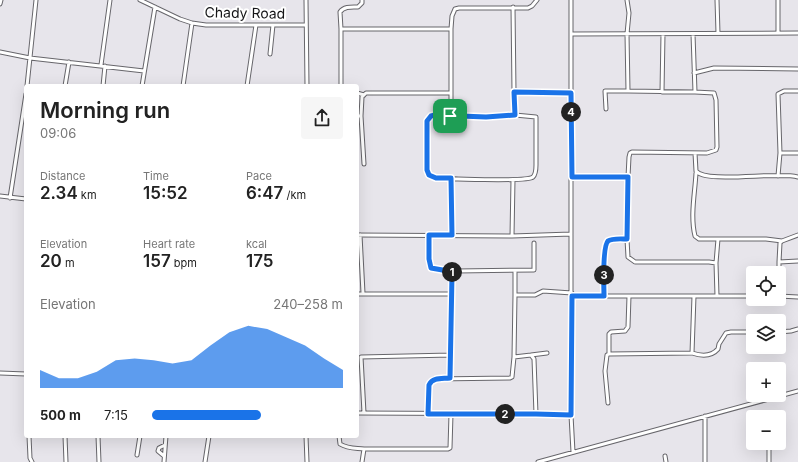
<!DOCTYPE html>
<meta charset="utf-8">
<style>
:root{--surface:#fff;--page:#f6f6f6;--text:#222;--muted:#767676;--accent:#1a73e8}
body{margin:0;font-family:Inter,sans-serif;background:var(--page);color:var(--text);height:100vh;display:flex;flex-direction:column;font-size:15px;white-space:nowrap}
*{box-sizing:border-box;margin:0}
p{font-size:13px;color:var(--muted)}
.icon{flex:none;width:22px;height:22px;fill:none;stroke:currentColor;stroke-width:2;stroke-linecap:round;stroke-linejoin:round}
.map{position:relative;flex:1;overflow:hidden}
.drawer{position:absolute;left:24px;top:84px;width:335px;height:354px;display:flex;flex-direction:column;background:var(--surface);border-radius:4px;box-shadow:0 4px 16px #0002}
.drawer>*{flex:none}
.tools{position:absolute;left:746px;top:266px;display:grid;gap:8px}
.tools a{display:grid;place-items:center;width:40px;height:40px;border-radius:4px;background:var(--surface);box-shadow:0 4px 16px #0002;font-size:20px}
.pin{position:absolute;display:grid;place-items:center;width:34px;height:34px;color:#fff;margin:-17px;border-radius:8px;box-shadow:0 2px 6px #0006}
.km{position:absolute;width:20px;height:20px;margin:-10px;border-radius:50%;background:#222;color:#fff;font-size:11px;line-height:20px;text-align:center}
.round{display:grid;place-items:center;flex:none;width:42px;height:42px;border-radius:4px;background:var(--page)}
.overview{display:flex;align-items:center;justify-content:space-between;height:68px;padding:0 16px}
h1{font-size:22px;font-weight:600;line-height:30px}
.figures{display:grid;grid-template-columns:repeat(3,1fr);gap:6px;height:68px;padding:4px 16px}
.figures div{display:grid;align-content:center}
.figures b{font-size:17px;font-weight:600}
.figures small{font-size:11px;font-weight:400}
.figures p{font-size:11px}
.chart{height:112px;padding:8px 16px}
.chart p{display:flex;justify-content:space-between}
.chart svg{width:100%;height:72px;margin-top:4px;fill:var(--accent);opacity:.7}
ul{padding:0 16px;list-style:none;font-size:13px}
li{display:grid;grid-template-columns:64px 48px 1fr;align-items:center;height:30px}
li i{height:10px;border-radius:5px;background:var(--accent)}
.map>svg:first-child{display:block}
</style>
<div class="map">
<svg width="798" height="462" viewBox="0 0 798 462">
<rect width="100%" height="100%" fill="#e7e5eb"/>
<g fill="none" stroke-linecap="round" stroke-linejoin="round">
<g stroke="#67666b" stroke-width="5">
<path id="street" d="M140,0L180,19L192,23L206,25H306
M306,0L307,86
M362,0V3L358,7C352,7 344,6 340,12L341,29H451
M571,0V415L573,452
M627,0L629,13L627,34L628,91L695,92L714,93L716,100L717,147L716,150L707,153L632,152L630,153L629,157L628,177
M717,0L718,33
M778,0V33
M0,4L1,0
M513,7L514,92
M341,29V86
M571,34L798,33
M693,34L695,92
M0,52L30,58L144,71
M270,54L273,25
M101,65L110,0
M694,73L714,68L798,69
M27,86L36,0
M65,86L69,62
M103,86L105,66
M142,86L155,7
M183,86L192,23
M247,86L256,25
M662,92L663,34
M357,93L364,95
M606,109L605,91H628
M435,115L486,117L515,115L536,117V165C536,168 536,174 533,177C527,182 444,179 432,177L429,175L427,170V121L431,116Z
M515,115L514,92L571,93
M357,116H361L364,164
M361,116L362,97L366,93H451
M451,116V29L452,16L455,9L459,8H528L532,6L537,0
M695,153L696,171C706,184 779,171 798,177
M780,153L778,94L784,91H798
M696,173C695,193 690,216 695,236L699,239H766L782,241
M778,176L780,153H798
M572,177H628L627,239L628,257L635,262H709L716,263L717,296
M451,178L452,235
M0,196L26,199
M10,198L26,94
M357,235L512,236L571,234
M360,235L363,293
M429,235V259L431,268L454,272
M798,235L782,241L780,243L779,262L798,261
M512,236L513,180
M779,262V296
M716,263L718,239
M357,294H451
M515,295V271
M572,296H753
M604,296C604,287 602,247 608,241C612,238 622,239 627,239
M779,296L798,297
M779,332L791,331L798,329
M692,353L694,296
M609,354L692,353C701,356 711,357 718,349L719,344L726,333L731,332H753
M531,355L547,353
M514,357L531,355L534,359L536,414
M0,373L26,374
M450,378L452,275L457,271L534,270V243
M608,403L605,371L607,355L609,354V334L611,332L625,331L628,327L629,296
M357,413L536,414L571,415
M364,413L361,357L451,355
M428,414L429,385L434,379L510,378L512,377L514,357L515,295H535L543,291L572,293
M705,416V462
M29,436L30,458L32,462
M65,436L66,462
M98,436L99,462
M306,436L307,462
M339,436L340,444C348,449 355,448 364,449
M137,455L140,436
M164,456L158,451L159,448L165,445
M665,456L666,462
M164,462L166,436
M205,462L209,436
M362,462L364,449H448L450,448L451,414
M538,462L798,391
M769,462V443"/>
</g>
<use href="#street" stroke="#fff" stroke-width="3"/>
</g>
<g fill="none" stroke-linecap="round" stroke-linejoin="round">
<g stroke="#fff" stroke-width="8">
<path id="route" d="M514,92L571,93L572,177H628L627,239C622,239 612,238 608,241C602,247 604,287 604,296H572L571,415L536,414H428L429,385C433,377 442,379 450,378L452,275L454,272L431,268L429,259V235H452L451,178H436L429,175L427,170V121L431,116L435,115L486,117L515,115Z"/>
</g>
<use href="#route" stroke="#1a73e8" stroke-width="5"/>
</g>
<g text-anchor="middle" stroke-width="4" stroke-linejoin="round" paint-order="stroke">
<g font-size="14" fill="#151517" stroke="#fff">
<text transform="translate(245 13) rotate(1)" y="5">Chady Road</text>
</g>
</g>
</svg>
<div class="tools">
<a><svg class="icon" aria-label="locate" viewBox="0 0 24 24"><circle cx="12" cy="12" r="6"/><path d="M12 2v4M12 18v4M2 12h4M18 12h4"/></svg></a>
<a><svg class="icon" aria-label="layers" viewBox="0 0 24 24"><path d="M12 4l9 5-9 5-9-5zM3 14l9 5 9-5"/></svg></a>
<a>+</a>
<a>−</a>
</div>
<div class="pin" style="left:450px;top:116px;background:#1e9e55"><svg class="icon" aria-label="arrive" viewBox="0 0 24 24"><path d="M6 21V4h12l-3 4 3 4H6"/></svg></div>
<b class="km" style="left:452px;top:272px">1</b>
<b class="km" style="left:505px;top:414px">2</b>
<b class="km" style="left:604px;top:275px">3</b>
<b class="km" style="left:571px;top:112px">4</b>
<section class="drawer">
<div class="overview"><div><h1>Morning run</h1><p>09:06</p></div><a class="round"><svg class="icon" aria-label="share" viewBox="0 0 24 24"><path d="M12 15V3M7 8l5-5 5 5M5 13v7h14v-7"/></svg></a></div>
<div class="figures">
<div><p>Distance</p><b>2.34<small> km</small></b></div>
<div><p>Time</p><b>15:52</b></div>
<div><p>Pace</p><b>6:47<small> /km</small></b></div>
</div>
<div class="figures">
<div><p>Elevation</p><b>20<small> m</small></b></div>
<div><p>Heart rate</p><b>157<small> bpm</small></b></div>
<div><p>kcal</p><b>175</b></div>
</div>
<div class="chart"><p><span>Elevation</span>240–258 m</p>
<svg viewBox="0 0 160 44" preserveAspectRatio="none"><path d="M0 44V33L10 38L20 38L30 34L40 27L50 26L60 27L70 29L80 27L90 18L100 10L110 6L120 8L130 13L140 18L150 26L160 33V44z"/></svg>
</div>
<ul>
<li><b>500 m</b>7:15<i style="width:57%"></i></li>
</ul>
</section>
</div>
